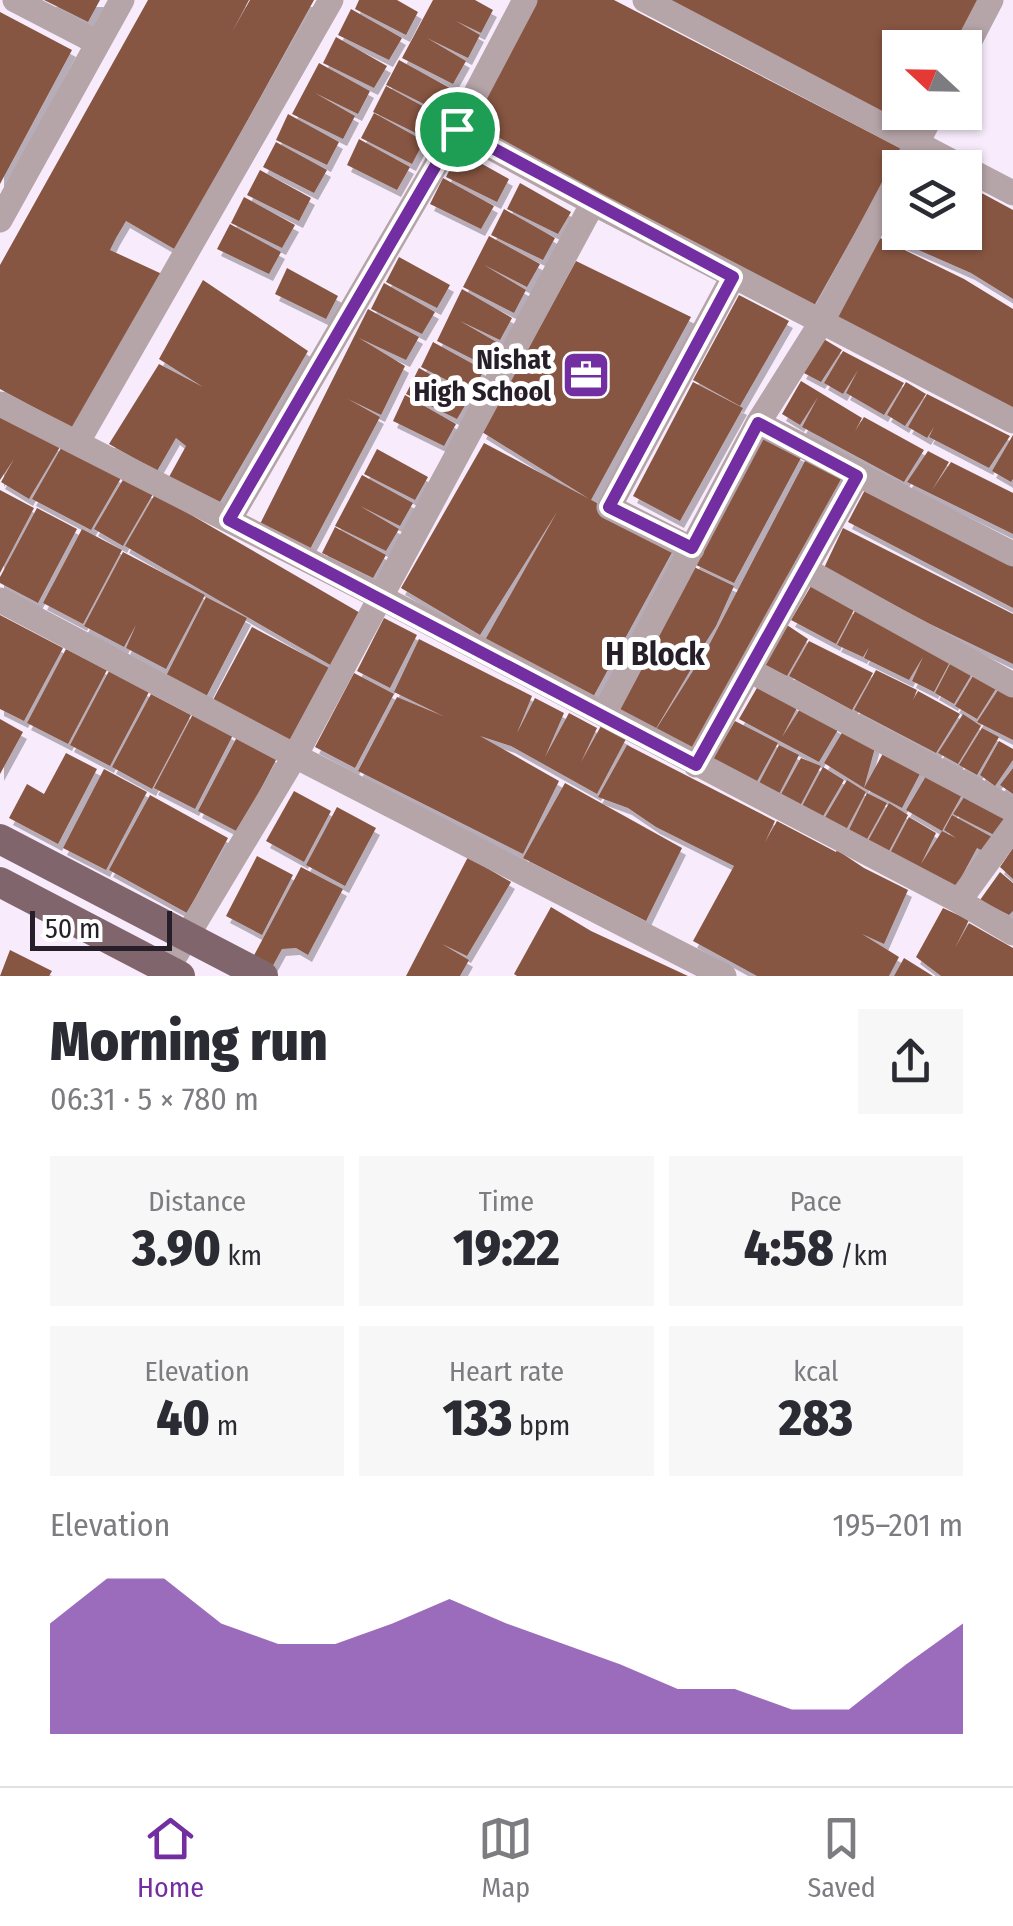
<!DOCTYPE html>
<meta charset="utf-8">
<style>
:root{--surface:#fff;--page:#f7f7f7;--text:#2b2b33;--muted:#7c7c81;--line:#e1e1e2;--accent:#732ea1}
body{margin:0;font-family:"Fira Sans Condensed",sans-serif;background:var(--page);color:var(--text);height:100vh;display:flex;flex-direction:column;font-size:38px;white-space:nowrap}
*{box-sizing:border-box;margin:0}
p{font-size:32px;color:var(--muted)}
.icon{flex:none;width:55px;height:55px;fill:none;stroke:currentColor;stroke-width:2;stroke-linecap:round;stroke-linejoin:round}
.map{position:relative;height:976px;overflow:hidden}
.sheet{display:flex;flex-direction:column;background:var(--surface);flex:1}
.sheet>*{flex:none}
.needle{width:65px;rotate:292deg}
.tools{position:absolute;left:882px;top:30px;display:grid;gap:20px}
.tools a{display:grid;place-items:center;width:100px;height:100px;border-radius:0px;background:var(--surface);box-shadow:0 2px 8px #0004;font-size:50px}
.scale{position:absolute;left:30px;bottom:25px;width:142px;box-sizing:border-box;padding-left:10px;border:5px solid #261e28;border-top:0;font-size:28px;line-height:35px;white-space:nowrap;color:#261e28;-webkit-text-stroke:8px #fff;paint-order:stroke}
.pin{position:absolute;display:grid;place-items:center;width:85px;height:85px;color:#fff;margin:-42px;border:5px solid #fff;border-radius:50%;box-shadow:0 2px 10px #0007}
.round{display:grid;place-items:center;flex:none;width:105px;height:105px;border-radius:0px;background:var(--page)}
.overview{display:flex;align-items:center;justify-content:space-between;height:170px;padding:0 50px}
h1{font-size:55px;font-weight:800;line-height:75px}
.figures{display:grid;grid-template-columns:repeat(3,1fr);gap:15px;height:170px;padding:10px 50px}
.figures div{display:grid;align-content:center;border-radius:0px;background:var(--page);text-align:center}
.figures b{font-size:50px;font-weight:800}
.figures small{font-size:28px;font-weight:400}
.figures p{font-size:28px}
.chart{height:280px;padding:20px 50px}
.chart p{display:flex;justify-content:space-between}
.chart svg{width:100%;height:180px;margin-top:10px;fill:var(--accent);opacity:.7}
.tabs{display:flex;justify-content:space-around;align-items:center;height:140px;border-top:2px solid var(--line);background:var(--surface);font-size:28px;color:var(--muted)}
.tabs a{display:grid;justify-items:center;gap:5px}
.tabs .active{color:var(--accent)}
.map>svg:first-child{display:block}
</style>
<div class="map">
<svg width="1013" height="976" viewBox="0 0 1013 976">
<defs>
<filter id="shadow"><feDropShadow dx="4" dy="7" stdDeviation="0" flood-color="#0004"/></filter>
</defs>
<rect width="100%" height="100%" fill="#f8ecfc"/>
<path fill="#875742" filter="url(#shadow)" d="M44,0H100L88,22Z
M148,0H249L232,32L250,0H314L176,250L126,221L116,238L110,250L162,274L72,428L0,389V265Z
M359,0H397L418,12L406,35L355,9Z
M433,0H475L493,10L481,33L456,21L480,35L468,58L427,38L466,61L453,84L402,58Z
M537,0H614L902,149L814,306L470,127Z
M669,0H979L952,48H900V112H916L909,126Z
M351,9L402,38L389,60L338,35Z
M0,12L72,50L0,184Z
M336,37L387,66L374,88L323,63Z
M399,60L450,88L438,111L386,85Z
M319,63L370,91L358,114L315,93L355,116L343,139L292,114Z
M386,86L437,114L424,137L373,112Z
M374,113L424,141L412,164L361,138Z
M288,114L339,142L327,165L276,140Z
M359,139L410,167L397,190L347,165Z
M276,142L327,170L314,193L263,167Z
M459,151L509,179L497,202L446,177Z
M260,170L311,198L299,221L247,195Z
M443,178L494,206L481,229L430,204Z
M520,183L571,212L558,234L507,209Z
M965,184L1013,210V299L971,273L882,234L900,200V232H965Z
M244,197L295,225L282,248L231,223Z
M504,209L555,238L543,260L491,235Z
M230,224L281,252L269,274L217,249Z
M489,236L540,264L527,287L484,265L526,290L514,313L463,287Z
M878,237L964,279L1013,309V410L832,317Z
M399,257L450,285L437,308L386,282Z
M576,261L691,317L591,500L482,432Z
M287,268L338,296L326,319L275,294Z
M203,280L308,351L220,502L169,477L186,446L176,438L157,471L109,444L159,364L203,387L159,359Z
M384,283L435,312L422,334L371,309Z
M462,289L512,318L500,340L460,321L500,344L488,367L437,341Z
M739,295L789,321L740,406L693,380Z
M368,309L419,337L406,360L359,338L405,366L381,415L348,399L380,417L309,551L259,526Z
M822,338L842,350L821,382L802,372Z
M433,342L484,370L472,393L421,367Z
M843,351L904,383L884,415L846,393L858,370L843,394L824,383Z
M419,368L470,397L457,419L406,394Z
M801,381L862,418L855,431L864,417L924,450L904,482L802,427L818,397L800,425L782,414Z
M693,382L743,408L680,521L633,496Z
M906,382L926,394L905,426L887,415Z
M927,394L1010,436L989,468L929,437L934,427L927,438L908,427Z
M405,395L456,424L444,446L393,421Z
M0,417L60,447L29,499L1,482L14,459L0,480Z
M762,435L802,456L734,583L694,564Z
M1013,435V479L1011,482L992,471Z
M484,443L676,545L592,699L485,640L557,512L480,635L401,588Z
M61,448L121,478L91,530L32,499Z
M377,449L428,477L415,500L364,474Z
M928,451L949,462L932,490L951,462L1013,493V534L907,482Z
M806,459L842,478L692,752L655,731L708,647Z
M362,475L413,503L400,526L360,506L399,529L386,551L335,526Z
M124,478L153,494L123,546L94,529Z
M866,488L1013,560V608L848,522Z
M0,490L34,508L0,573Z
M155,494L362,614L332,666L125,546Z
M37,508L77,529L38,603L0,583V577Z
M335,527L386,555L373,578L322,553Z
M843,528L1013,614V664L930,624L824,568Z
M82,529L122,550L83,624L43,603Z
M123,552L205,595L166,669L126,648L136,625L124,647L84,626Z
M692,566L734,586L716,626L704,645L687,637L704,647L654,732L615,709Z
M811,586L854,610L836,644L791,620Z
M206,597L247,618L206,697L166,676Z
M856,609L951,660L934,692L912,681L923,657L909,680L864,658L869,647L863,657L837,645Z
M0,615L63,648L24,721L0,709Z
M384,618L417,635L390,688L357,671Z
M787,625L808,639L787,676L765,666Z
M252,627L333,670L293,744L213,700Z
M419,639L532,696L517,733L535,698L564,713L545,757L569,713L597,728L581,762L601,726L626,739L597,794L511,746L480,736L559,781L523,854L358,771L397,697L443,716L394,692Z
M809,641L873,673L852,710L789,676Z
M66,649L107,670L68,744L27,723Z
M951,662L973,672L954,704L935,693Z
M876,670L917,690L913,700L918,691L960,714L936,753L854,710Z
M109,671L149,692L110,766L70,745Z
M976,671L999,684L977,719L955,706Z
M354,673L394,694L355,768L315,747Z
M758,686L798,706L782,737L800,709L839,728L819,762L739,719Z
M1000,687L1013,693V740L977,722Z
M151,694L191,715L152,789L112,767Z
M193,714L233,735L195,809L154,788Z
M963,714L981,726L958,764L938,753Z
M0,719L23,732L0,774Z
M735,721L778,743L755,785L711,761Z
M982,728L999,737L977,775L959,765Z
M843,731L876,744L864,788L886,748L923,768L902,808L864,788L824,763Z
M237,737L277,758L238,832L198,811Z
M999,741L1013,749V760L995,786L980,775Z
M627,745L775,821L765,842L777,821L836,852L837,850L864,868L908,890L884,944L862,934L899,957L889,976H757L693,941L734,866L656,827L628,808L598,797Z
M779,745L799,755L778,796L758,785Z
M66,753L97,769L58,844L9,818L27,784L44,794Z
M801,758L821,766L800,806L780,796Z
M823,767L844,780L822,818L801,808Z
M1013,768V794L1000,785Z
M104,769L147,792L106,870L63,848Z
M929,771L964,791L942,831L906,810Z
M847,780L866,792L846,830L824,819Z
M565,783L682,848L646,921L523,858Z
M294,791L331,811L304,862L266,841Z
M968,791L1012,815L996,836L953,814Z
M867,793L887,803L866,841L848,832Z
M150,795L228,838L187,913L109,870Z
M889,803L908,815L888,853L868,841Z
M337,807L376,828L345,886L306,865Z
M952,815L992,837L983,851L977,848L956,887L890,853L909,817L936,833L921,864L942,831L956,838L944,830Z
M1013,848V879L1000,867Z
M257,856L293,875L262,935L226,916Z
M468,857L511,882L467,956L442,944L469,960L460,976H406Z
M301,867L343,889L308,955L296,948L282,949L270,971L251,961Z
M1000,872L1013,883V911L1009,915L980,900Z
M551,907L591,931L688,976H517L514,974Z
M943,908L969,920L955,948L969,923L1013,948V976H941L916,957Z
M10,950L52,971L49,976H0Z
M904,958L933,976H894Z"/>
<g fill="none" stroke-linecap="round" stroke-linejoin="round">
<path stroke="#b5a4a8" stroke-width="25" d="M15,0L98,43
M645,0L964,168
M965,50L991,0
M904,168L933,112
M965,168L1013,193
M593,203L1013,421
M0,220L122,0
M0,404L382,598L959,901L1013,933
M758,423L1013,554
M77,443L331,0
M229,520L457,129
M692,549L609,507L733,277
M806,570L1013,685
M0,600L295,756L724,976
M749,670L1013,810
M604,714L758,423L821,323L900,175
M696,765L857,476
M959,901L1013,827
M163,976L295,756L593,203L457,129L525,0"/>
<path stroke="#81656c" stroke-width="30" d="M0,839L263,976
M0,882L180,976"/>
</g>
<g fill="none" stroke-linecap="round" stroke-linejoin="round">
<g stroke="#fff" stroke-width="20">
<path id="route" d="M457,129L733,277L609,507L692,548L758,423L857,476L696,765L229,520Z"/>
</g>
<use href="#route" stroke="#732ea1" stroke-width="12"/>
</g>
<defs>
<g id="office-square" transform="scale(2.5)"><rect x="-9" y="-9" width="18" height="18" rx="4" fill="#732ea1" stroke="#fff"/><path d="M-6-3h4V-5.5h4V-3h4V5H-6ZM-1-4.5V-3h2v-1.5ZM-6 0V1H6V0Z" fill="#fff"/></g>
</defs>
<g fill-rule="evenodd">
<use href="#office-square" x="586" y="375"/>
</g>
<g text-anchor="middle" stroke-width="10" stroke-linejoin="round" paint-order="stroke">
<g font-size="28" font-weight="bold" fill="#261e28" stroke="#fff" text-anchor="end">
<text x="551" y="369">Nishat<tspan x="551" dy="32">High School</tspan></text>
</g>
<g font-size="32" font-weight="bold" fill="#261e28" stroke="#fff">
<text x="655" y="665">H Block</text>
</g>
</g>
</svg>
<div class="tools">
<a><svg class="needle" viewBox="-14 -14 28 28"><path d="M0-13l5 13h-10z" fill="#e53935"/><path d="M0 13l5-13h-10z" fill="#7c7c81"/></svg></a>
<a><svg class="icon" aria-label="layers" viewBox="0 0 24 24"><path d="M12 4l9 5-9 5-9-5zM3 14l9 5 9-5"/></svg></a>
</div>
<div class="scale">50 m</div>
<div class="pin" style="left:457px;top:129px;background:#1e9e55"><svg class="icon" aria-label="arrive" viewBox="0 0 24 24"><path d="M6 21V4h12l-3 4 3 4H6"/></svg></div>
</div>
<section class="sheet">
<div class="overview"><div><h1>Morning run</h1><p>06:31 · 5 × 780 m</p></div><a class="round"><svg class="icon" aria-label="share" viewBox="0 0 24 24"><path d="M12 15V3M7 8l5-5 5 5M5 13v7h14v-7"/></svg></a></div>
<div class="figures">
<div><p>Distance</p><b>3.90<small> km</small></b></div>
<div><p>Time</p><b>19:22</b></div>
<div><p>Pace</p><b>4:58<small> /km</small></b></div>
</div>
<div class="figures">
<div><p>Elevation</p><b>40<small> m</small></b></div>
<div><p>Heart rate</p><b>133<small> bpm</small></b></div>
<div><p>kcal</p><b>283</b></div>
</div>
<div class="chart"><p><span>Elevation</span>195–201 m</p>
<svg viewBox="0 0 160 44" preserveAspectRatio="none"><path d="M0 44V17L10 6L20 6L30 17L40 22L50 22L60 17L70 11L80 17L90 22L100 27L110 33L120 33L130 38L140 38L150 27L160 17V44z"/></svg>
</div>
</section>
<nav class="tabs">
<a class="active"><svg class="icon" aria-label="home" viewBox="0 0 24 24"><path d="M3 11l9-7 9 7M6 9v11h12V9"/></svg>Home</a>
<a><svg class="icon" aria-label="map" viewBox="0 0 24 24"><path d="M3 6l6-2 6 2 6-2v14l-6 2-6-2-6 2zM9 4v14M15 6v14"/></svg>Map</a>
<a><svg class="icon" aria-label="saved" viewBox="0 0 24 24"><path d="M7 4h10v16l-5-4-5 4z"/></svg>Saved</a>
</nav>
